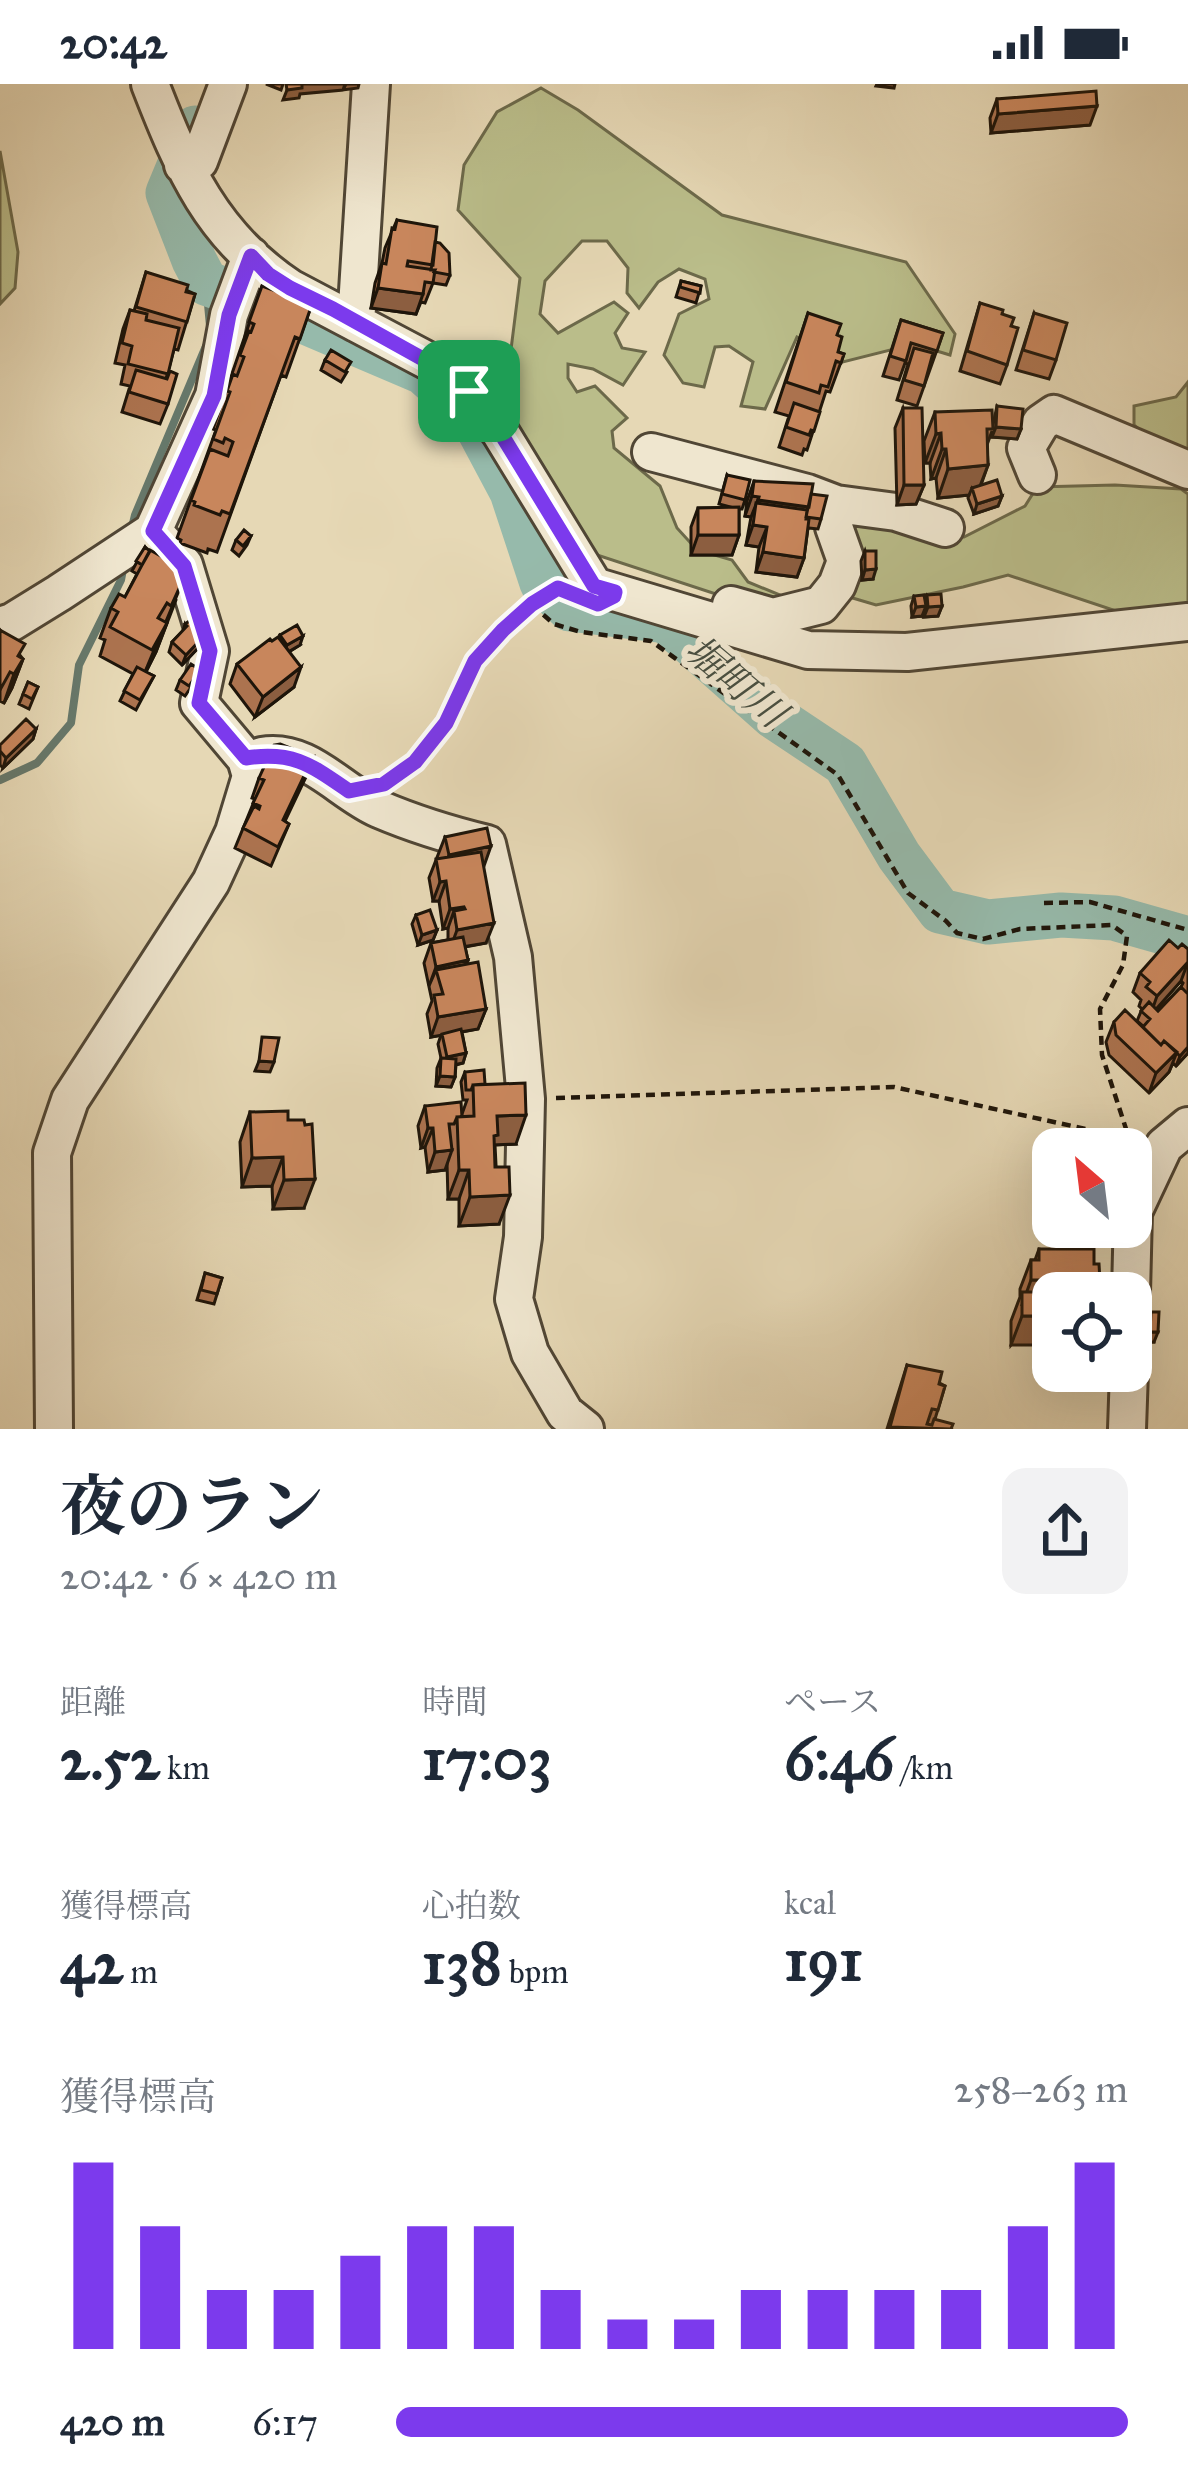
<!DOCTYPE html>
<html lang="ja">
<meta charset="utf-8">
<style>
:root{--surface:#fff;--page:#f2f2f3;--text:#1f2937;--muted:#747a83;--accent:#7c3aed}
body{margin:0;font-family:"IM FELL Great Primer","Noto Serif JP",serif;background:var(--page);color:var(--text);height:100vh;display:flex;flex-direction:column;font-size:45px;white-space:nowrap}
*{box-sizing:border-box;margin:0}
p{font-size:39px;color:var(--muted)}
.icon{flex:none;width:66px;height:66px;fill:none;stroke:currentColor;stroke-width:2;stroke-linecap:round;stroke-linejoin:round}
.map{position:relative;height:1345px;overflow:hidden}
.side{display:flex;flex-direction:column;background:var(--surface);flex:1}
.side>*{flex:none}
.needle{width:78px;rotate:332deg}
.tools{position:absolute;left:1032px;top:1044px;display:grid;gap:24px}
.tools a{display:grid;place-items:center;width:120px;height:120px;border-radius:24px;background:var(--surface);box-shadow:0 12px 48px #0002;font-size:60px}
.pin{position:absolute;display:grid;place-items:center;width:102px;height:102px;color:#fff;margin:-51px;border-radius:24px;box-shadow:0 6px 18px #0006}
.round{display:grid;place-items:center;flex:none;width:126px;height:126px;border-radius:24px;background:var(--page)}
.overview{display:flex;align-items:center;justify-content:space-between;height:204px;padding:0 60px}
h1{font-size:66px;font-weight:700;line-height:90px}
.stats{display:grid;grid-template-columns:repeat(3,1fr);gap:18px;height:204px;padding:12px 60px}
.stats div{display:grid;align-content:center}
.stats b{font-size:60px;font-weight:700}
.stats small{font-size:33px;font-weight:400}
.stats p{font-size:33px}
.chart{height:336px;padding:24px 60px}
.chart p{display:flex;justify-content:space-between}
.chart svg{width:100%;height:216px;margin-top:12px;stroke:var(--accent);stroke-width:6}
ul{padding:0 60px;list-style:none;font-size:39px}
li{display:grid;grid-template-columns:192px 144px 1fr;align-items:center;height:90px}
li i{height:30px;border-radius:15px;background:var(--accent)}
.status{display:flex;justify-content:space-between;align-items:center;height:84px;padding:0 60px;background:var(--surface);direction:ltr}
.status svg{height:33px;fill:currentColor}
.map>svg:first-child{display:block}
</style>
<div class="status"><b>20:42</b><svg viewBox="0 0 49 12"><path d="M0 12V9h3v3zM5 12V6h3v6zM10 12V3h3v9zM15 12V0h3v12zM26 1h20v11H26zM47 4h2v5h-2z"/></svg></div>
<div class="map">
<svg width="1188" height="1345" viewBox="0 0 1188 1345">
<rect width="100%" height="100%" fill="#e6d8b5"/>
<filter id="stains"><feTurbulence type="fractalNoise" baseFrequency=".00167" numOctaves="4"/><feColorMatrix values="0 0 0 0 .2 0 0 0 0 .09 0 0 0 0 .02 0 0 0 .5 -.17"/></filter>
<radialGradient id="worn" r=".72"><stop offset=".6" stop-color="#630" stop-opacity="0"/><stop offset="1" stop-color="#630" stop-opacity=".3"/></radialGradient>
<path fill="#babd8a" stroke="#6c694a" stroke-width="3" d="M541,4L578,26L722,131L906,178L955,250L950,271L914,260L839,279L811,259L797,253L765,325L741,322L753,278L729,262L715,263L704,303L683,299L664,271L679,230L709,215L705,195L679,185L658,198L639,224L627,209L628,184L607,157H582L545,197L540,230L558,249L614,218L628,229L615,249L622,264L645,268L623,301L593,285L568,280V294L577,308L595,302L627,334L612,347L614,364L660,402L677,444L697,466L732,476L748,498L792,516H734L594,470L539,387L504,321L520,194L458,126L464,81L497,28Z
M0,67L18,168L15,204L0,220Z
M1188,298V375L1163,366L1134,341V322L1176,313Z
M1115,401L1181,405L1188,410V529L1137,534L1008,491L963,503L876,521L846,512L842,437L933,451L964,453L1025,422L1037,403Z"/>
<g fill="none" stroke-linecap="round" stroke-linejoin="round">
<path stroke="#66786b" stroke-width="8" d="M206,199L210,242
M131,448L135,431L206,262
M0,696L37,679L71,639L79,581L121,496L124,480"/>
<path stroke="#96baab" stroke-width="45" d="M195,44L168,109L194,176L206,199L261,219L423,288L471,331L512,408L542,499L570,525L666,537L773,632L845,680L899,772L940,827L988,838L1061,831L1114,834L1188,855"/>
<g stroke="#504635" stroke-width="42">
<path id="minor" d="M150,0C183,85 212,152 290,204L432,279L468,307L500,348L594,502L808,566L907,568L1188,538
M183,81L199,77L228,0
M356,239L371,0
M651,368L807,409L836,420L896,428L945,444
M1037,391L1026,364L1041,339L1054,330L1188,386
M731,521L773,533L821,521L837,501L846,477L834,443L836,420
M0,542L12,538L59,509L153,447L214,312L229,231L251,172
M262,672C308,664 340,708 379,725C414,740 450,751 487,760L513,873L526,1015L523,1153L514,1215L530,1269L565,1329L585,1345
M1131,1209L1133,1128L1164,1062L1188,1042
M54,1345L52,1069L70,1016L211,798L234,748L251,692L246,675L199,619L210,567L184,481L153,447
M1127,1345L1129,1287"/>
</g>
<path stroke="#1e150a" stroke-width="4.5" stroke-dasharray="9 6" stroke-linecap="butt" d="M532,521L554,540L581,548L651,557L838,691L908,809L946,837L957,849L983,855L1020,845L1112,841L1127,852L1123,881L1100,925L1102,971L1129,1054
M389,696C412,680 433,661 447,637C458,618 463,595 474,577C496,545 529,527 558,504L561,505
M1044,819L1090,818L1188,846
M556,1014L894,1003L1127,1054"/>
<use href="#minor" stroke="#efe6cf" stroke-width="36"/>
</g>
<path fill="#ac734f" stroke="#1e150a" stroke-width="3" fill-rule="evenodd" d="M266,0H283L281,6Z
M997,15L1090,41L991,49L990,34Z
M397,136L435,158L450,191L446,201L433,199L425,219L421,218L416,230L371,224L375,199L382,179L385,164Z
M146,188L195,210L178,266L174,265L166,295L168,320L160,340L122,328L130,302L121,300L125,281L115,279L123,245L130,226L134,227Z
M681,197L701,202L696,219L676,213Z
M262,202L312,220L286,293L281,291L217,468L208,465L207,469L180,459L181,456L177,454L216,346L213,345Z
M980,219L1002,230L1011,242L1007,281L1000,300L960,287Z
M808,229L837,251L838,268L844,270L830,308L826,307L807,366L804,365L802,371L779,363L789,332L775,328Z
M1034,229L1056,276L1049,295L1016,286Z
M901,236L943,249L917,322L897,316L908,280L905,279L899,296L883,292Z
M325,276L347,288L341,298L321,286Z
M997,322L1021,345L1017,355L992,353V347L987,361L988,381L981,401L1002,412L998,422L974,430L968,414L969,411L938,414L936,394L931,395L930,379H925L924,357L935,328L993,341Z
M903,324L924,401L916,420L897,421L895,344Z
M727,391L745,416L742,425H739V451L732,471H691V443L698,424H734L719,420Z
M754,397L811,410L821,435L818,445L808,444L804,474L797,493L756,488L759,463L746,461L751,433L745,432L747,417Z
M251,452L247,461L239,472L232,466L236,456Z
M145,463L176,516L156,568L146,588L154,592L136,626L120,617L133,590L100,572L105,556L100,554L111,524L125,513L137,490L132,487Z
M865,467L873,495L862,496L861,477Z
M927,511L942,522L938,532L924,533V528L922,532L912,533L911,522L914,512L925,517Z
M185,540L199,563L182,581L169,568L172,558L183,547Z
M0,546L23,575L12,604L4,619L0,617Z
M280,551L300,561L289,568L294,603L255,633L230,600L237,580L272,557L279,555Z
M180,596H196L185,612L176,606Z
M28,598L38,603L29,625L19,620Z
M36,645L33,655L3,684L0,681V661Z
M313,673L284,737L289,740L271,782L235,764L255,715L252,714L259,694Z
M445,753L483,782L486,859L465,863L468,876L466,880L486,925L478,945L462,948L466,969L463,979L456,981L455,993L451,1003L436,1002L437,984L441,974L438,960L441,951L431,953L427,930L432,917L424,879L431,859L448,856V844L443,845L439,817H433L429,794Z
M416,831L437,846L433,856L418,861L412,840Z
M1178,864L1188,865V969L1176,982L1173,979L1169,988L1149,1009L1109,971L1106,958L1114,938L1144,943L1137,937L1142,925L1139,922L1141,916L1133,908L1140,889ZM1181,897L1183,899L1181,903L1158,927L1156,925Z
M465,988L485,1000L516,1060L495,1061L499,1140L459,1142V1115H448L447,1079L445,1086L428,1088L425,1063L421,1064L418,1042L425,1022L462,1030L467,1016H463L461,998Z
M250,1028L288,1036L304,1124L273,1125L272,1102L242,1103L240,1058Z
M1039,1165L1094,1180L1100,1197L1095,1209H1053L1011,1261V1237L1020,1213V1205L1031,1176H1035Z
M205,1189L222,1194L214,1220L197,1216Z
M1151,1228L1154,1258H1147L1148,1238Z
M907,1281L945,1302L935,1335L951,1345H887Z"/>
<path fill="#8c5e40" stroke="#1e150a" stroke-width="3" d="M302,0H345L343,6L300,10L299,14L283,16L287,6Z
M346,0H359L358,4L343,6Z
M877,0H895L894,4L876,2Z
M1097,22L1090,41L991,49L998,30Z
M378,204L423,210L416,230L371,224Z
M996,343L1021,345L1017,355L992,353Z
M941,349L930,379H925L936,350Z
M942,365H946L936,394L931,395Z
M988,381L977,410L972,404L969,411L938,414L948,385Z
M904,401H924L916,420L897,421Z
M752,412L759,413L751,433L745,432Z
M1002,412L998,422L974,430L977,420Z
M758,416L809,423L802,443L756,421Z
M753,441L767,443L759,463L746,461Z
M698,451H739L732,471H691Z
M763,468L804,474L797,493L756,488Z
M876,485L873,495L862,496L865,486Z
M187,487L161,550L167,539L156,568L142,595Z
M926,522L922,532L912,533L916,523Z
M942,522L938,532L924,533L928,523Z
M303,552L300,561L283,571L287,561Z
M203,553L199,563L182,581L186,571Z
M23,575L12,604L4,619L14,590Z
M301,583L294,603L255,633L263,613Z
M36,645L33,655L3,684L6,674Z
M313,673L306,693L276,756L283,736Z
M491,762L484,782L441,791L449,771Z
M446,797L439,817H433L440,798Z
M464,823L457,843L454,827L448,844L443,845L450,825Z
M494,839L486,859L450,865L457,846Z
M437,846L433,856L418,861L422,851Z
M468,876L461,896L436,886L429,902L436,883Z
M1188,878L1181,897L1150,932L1157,912Z
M486,925L478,945L431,953L438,933Z
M1188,963V969L1176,982L1180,972Z
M1177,968L1169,988L1149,1009L1156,989Z
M466,969L463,979L443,983L447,973Z
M259,977L274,978L270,988L255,987Z
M440,992L455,993L451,1003L436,1002Z
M526,1031L516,1060L491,1061L497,1032Z
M428,1044H433L425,1063L421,1064Z
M452,1066L445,1086L428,1088L435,1068Z
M283,1073L272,1102L242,1103L252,1074Z
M459,1086H469L459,1115H448Z
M315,1095L304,1124L273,1125L284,1096Z
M510,1111L499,1140L459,1142L470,1113Z
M1073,1152L1088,1153L1085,1163L1070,1162Z
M1031,1196H1040L1029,1225L1022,1221Z
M1022,1232H1053V1261H1011Z
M1150,1248H1158L1154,1258H1147Z"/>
<path fill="#c8865c" stroke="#1e150a" stroke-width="3" d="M286,0H302V4L287,6Z
M1096,7L1097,22L998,30L997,15Z
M397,136L437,143L433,181L408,177L407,182L435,186L433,199L425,198L423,210L378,204L382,179L386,180L392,144L395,145Z
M435,158L440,159L449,169L450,191L434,188L435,186H431Z
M146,188L188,201L186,208L195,210L187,238L136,223Z
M681,197L701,202L700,209L680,203Z
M262,202L312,220L300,255L295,253L230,430L222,427L220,431L194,421L195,418L191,416L210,365L228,372L233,358L225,354L223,359L213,355L230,308L227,307L233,290L237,292L244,273L240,271L249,247L251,248L254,240L249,238Z
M980,219L1003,226L1002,230L1014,234L1011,242L1018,244L1007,281L967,267Z
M130,226L147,230L146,236L179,244L168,290L128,280L132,262L122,259Z
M808,229L841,240L837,251L842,253L838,268L844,270L841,279L836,277L828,303L821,301L819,309L786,298Z
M1034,229L1067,239L1056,276L1023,266Z
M901,236L943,249L937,267L911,259L906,277L890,272Z
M914,264L933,269L924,302L904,296Z
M331,266L351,278L345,288L325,276Z
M136,286L167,295L170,287L177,290L168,320L129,308Z
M794,319L820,328L814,347L811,346L809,351L786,343Z
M997,322L1023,325L1021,345L996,343Z
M903,324H922L924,401H904Z
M992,326L993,345H987L988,381L948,385L946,365H942L941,349L936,350L935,328Z
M727,391L750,396L745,416L722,410Z
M997,396L1002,412L977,420L972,404Z
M754,397L813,400L809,423L758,416L759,413L752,412Z
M811,410L827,412L821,435L806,433Z
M756,419L807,426L806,435H809L804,474L763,468L767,443L753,441Z
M739,423V451H698V424Z
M244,446L251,452L243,462L236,456Z
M145,463L150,467L142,481L136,477Z
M150,466L187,487L171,522L167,519L158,534L167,539L152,566L110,543L118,528L111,524L119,510L125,513Z
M865,467H876V485L865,486Z
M941,510L942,522L928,523L927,511Z
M924,511L926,522L916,523L914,512Z
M195,533L203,553L186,571L172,558L187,542L185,540Z
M297,541L303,552L287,561L280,551Z
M0,546L25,560L18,572L23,575L14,590L10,588L0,606Z
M278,553L301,583L263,613L237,580L270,555L272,557Z
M191,580L200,586L189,602L180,596Z
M137,583L154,592L140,616L124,607Z
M28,598L38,603L32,615L23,610Z
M26,635L36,645L6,674L0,667V661Z
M280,660L313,673L283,736L289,740L278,763L243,744L254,722L259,725L260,722L253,719L264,696L259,694L274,661Z
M487,744L491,762L449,771L445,753Z
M481,768L494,839L457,846L454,827L465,825L464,823L450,825L446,797L440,798L436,775Z
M430,826L437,846L422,851L416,831Z
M463,853L468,876L436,883L431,859Z
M1169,856L1178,864L1182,860L1188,865V878L1157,912L1146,903L1150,898L1140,889Z
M478,878L486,925L438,933L434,911L443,910L436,886Z
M1181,903L1188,910V963L1180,972L1164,957L1161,961L1143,943L1150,935L1141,927L1149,918L1158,927Z
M1125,926L1161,961L1164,957L1177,968L1156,989L1116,951L1114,938Z
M461,945L466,969L447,973L442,950Z
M262,953L279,954L274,978L259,977Z
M441,974L456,975L455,993L440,992Z
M484,986L485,1000L473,1001L471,1006H466L465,988Z
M525,999L526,1031L497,1032L498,1051L494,1052L495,1083H509L510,1111L470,1113L469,1086H459L457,1033L474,1032L473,1001Z
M461,1018L462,1033H457L454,1040H449L452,1066L435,1068L433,1044H428L425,1022Z
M288,1027V1036H304L305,1041L312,1040L315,1095L284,1096L283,1073L252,1074L250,1028Z
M1074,1143H1089L1088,1153L1073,1152Z
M1039,1165H1094V1180H1099L1100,1197H1092V1209H1053V1232H1022V1208H1039L1040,1196H1031V1176H1039Z
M205,1189L222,1194L217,1210L201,1206Z
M1151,1228H1159L1158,1248H1150Z
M907,1281L942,1288L939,1300L945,1302L938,1326L932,1325L927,1340L932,1341L934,1335L953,1340L951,1345L890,1343Z"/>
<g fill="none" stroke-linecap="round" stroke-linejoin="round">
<g stroke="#fff" stroke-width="24">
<path id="route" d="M251,172L268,190L290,204L333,225L432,280L469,307L500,348L594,502L615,508L614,512L598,520L558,504L532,520L503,546L475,577L446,639L415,678L384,700L349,707C311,681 294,667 246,674L199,619L210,567L184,482L153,447L214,312L229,231Z"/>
</g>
<use href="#route" stroke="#7c3aed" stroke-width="15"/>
</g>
<g text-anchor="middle" stroke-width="12" stroke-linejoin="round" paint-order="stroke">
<g font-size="39" font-style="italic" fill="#484f42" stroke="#efe6cf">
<text transform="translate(736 597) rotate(40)" y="14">堀町川</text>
</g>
</g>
<rect width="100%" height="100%" filter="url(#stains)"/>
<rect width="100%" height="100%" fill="url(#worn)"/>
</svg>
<div class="tools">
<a><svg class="needle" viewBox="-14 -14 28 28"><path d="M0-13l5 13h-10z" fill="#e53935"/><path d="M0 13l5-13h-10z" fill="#747a83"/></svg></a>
<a><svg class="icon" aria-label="locate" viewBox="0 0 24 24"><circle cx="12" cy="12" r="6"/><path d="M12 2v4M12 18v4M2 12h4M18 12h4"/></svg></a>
</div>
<div class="pin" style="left:469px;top:307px;background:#1e9e55"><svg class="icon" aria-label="arrive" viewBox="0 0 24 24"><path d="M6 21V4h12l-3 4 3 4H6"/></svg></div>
</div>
<section class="side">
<div class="overview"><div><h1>夜のラン</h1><p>20:42 · 6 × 420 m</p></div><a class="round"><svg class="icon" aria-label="share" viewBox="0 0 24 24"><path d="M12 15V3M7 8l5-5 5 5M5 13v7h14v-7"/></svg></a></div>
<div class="stats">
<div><p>距離</p><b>2.52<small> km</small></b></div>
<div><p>時間</p><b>17:03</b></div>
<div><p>ペース</p><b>6:46<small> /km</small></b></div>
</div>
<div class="stats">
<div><p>獲得標高</p><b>42<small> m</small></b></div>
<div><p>心拍数</p><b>138<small> bpm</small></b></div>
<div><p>kcal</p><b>191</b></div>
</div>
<div class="chart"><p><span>獲得標高</span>258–263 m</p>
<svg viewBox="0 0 160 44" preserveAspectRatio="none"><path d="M5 44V6M15 44V19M25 44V32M35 44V32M45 44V25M55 44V19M65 44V19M75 44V32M85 44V38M95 44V38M105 44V32M115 44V32M125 44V32M135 44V32M145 44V19M155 44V6"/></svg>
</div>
<ul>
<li><b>420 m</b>6:17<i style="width:100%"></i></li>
</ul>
</section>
